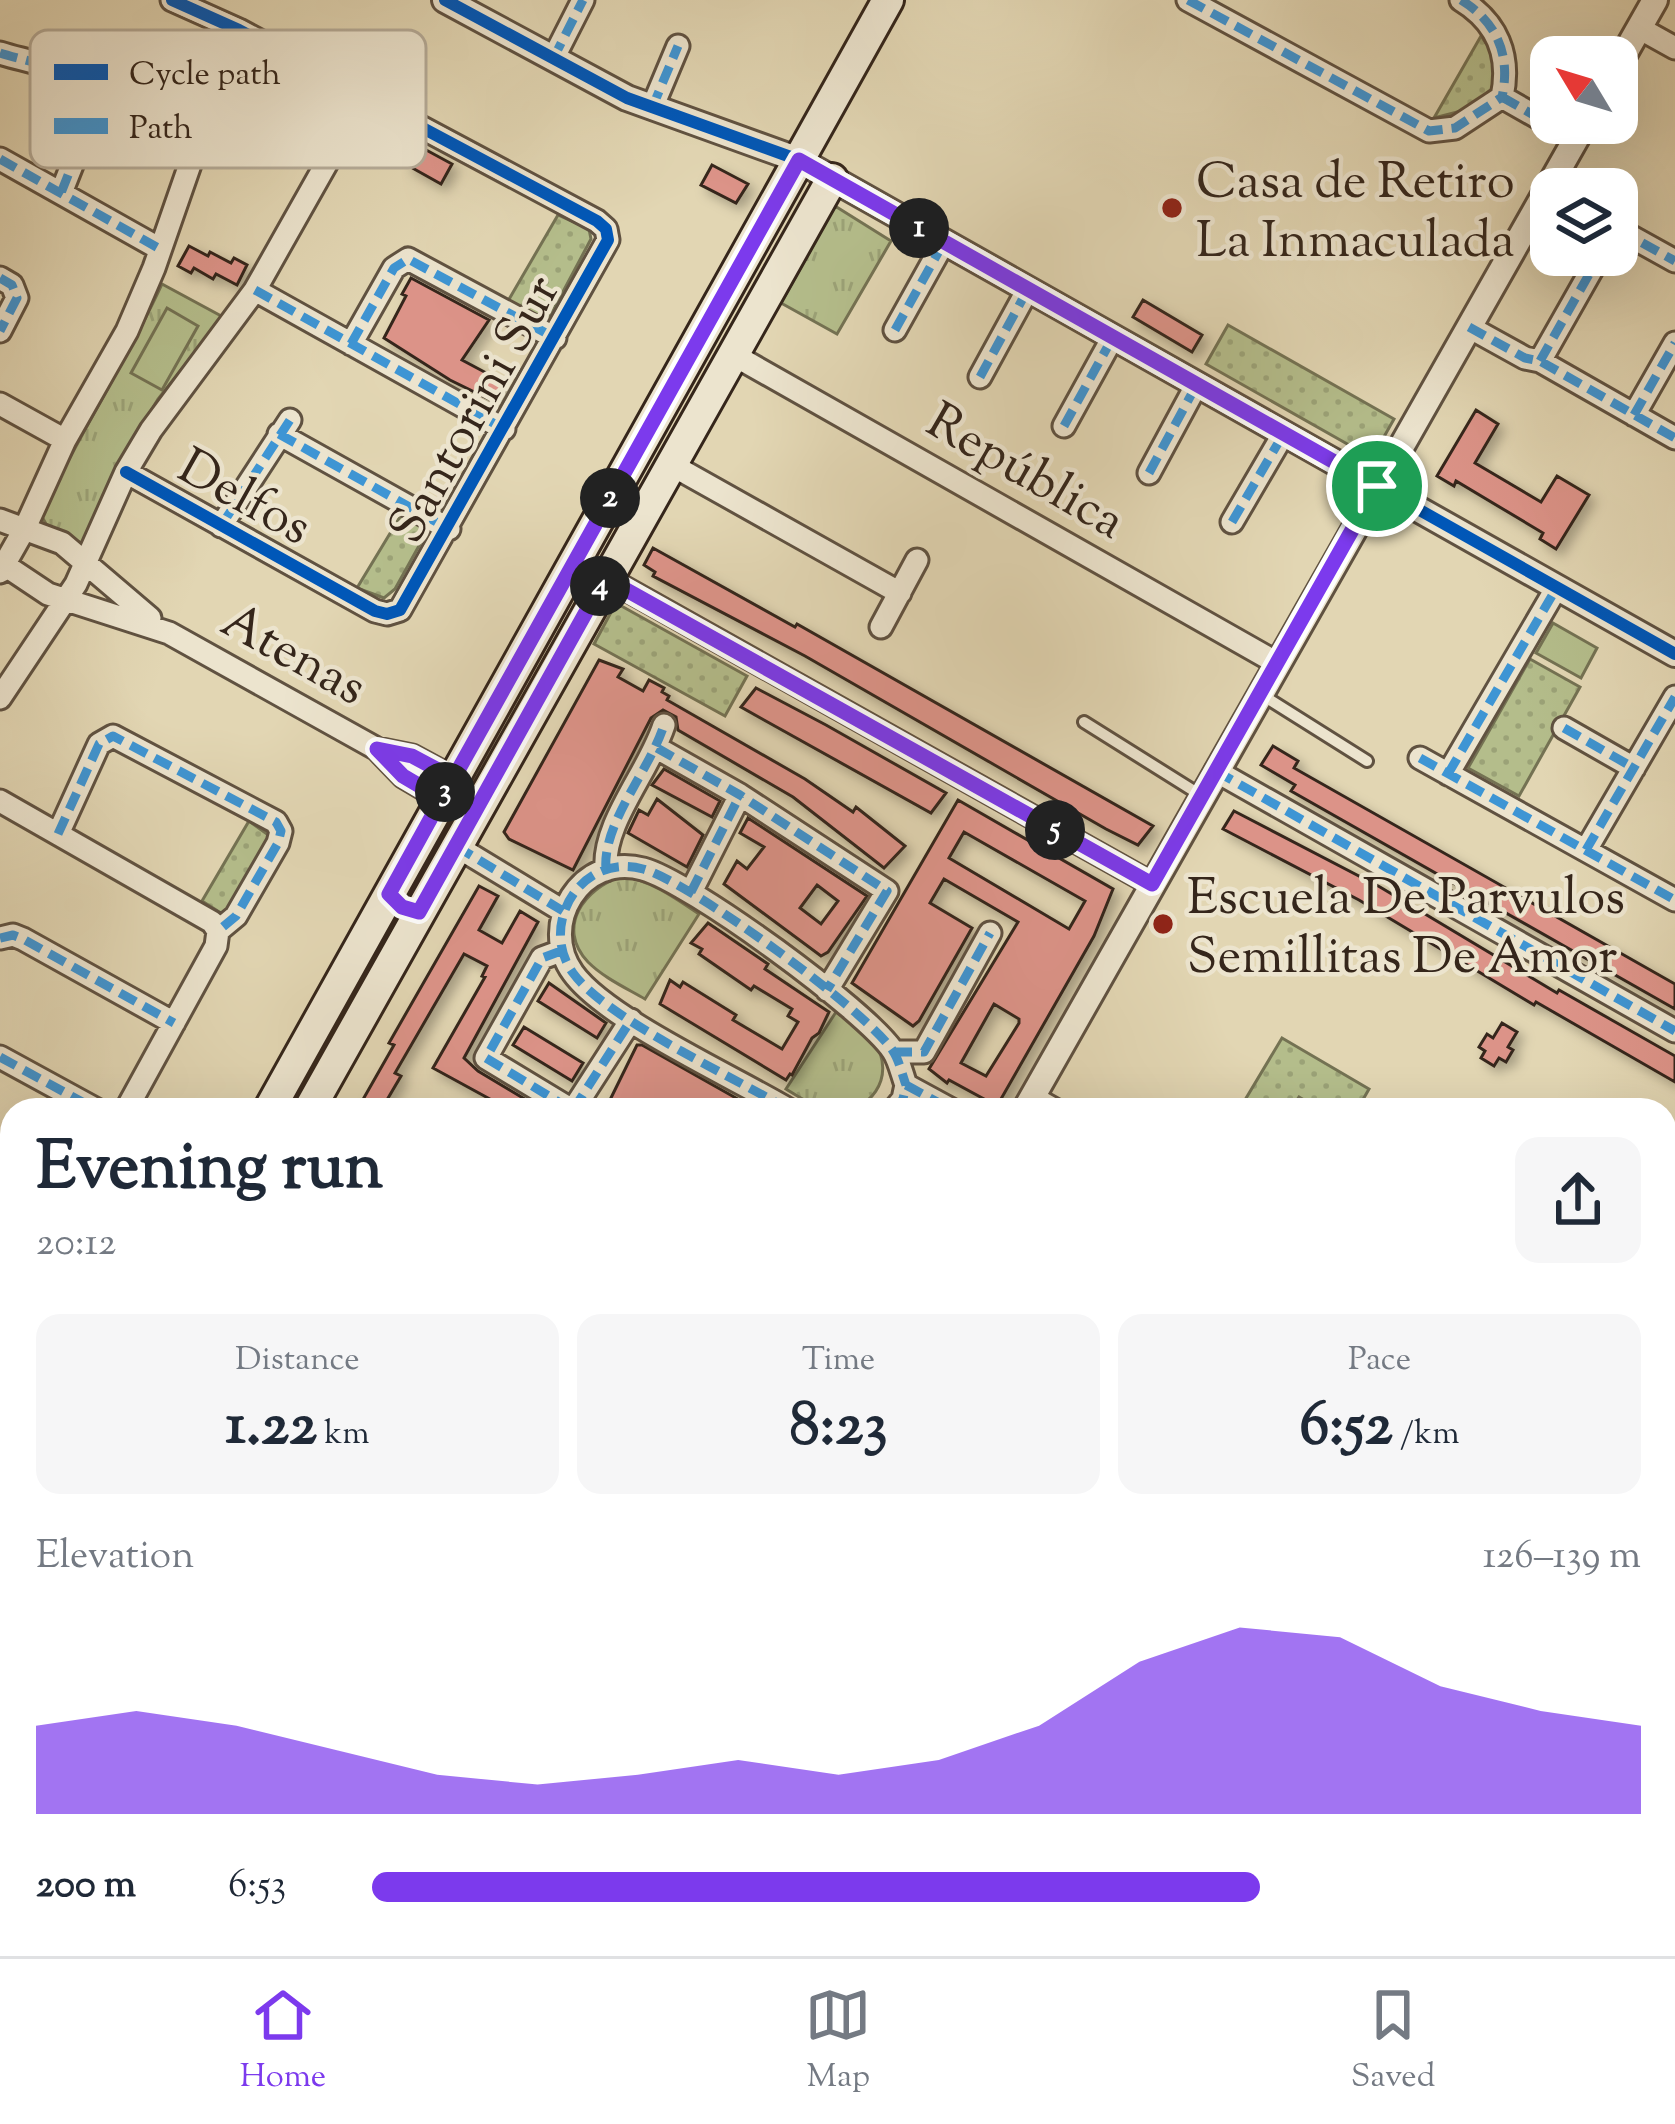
<!DOCTYPE html>
<meta charset="utf-8">
<style>
:root{--surface:#fff;--page:#f6f6f7;--text:#1f2937;--muted:#747a83;--line:#e0e1e3;--accent:#7c3aed}
body{margin:0;font-family:"Sorts Mill Goudy",serif;background:var(--page);color:var(--text);height:100vh;display:flex;flex-direction:column;font-size:45px;white-space:nowrap}
*{box-sizing:border-box;margin:0}
p{font-size:39px;color:var(--muted)}
.icon{flex:none;width:66px;height:66px;fill:none;stroke:currentColor;stroke-width:2;stroke-linecap:round;stroke-linejoin:round}
.map{position:relative;flex:1;overflow:hidden}
.sheet{position:absolute;left:0px;top:1098px;width:1677px;height:858px;display:flex;flex-direction:column;background:var(--surface);border-radius:36px 36px 0 0;box-shadow:0 12px 48px #0002}
.sheet>*{flex:none}
.needle{width:78px;rotate:308deg}
.controls{position:absolute;left:1530px;top:36px;display:grid;gap:24px}
.controls a{display:grid;place-items:center;width:108px;height:108px;border-radius:24px;background:var(--surface);box-shadow:0 12px 48px #0002;font-size:60px}
.pin{position:absolute;display:grid;place-items:center;width:102px;height:102px;color:#fff;margin:-51px;border:6px solid #fff;border-radius:50%;box-shadow:0 3px 12px #0007}
.km{position:absolute;width:60px;height:60px;margin:-30px;border-radius:50%;background:#222;color:#fff;font-size:33px;line-height:60px;text-align:center}
.round{display:grid;place-items:center;flex:none;width:126px;height:126px;border-radius:24px;background:var(--page)}
.headline{display:flex;align-items:center;justify-content:space-between;height:204px;padding:0 36px}
h1{font-size:66px;font-weight:700;line-height:90px}
.figures{display:grid;grid-template-columns:repeat(3,1fr);gap:18px;height:204px;padding:12px 36px}
.figures div{display:grid;align-content:center;border-radius:24px;background:var(--page);text-align:center}
.figures b{font-size:60px;font-weight:700}
.figures small{font-size:33px;font-weight:400}
.figures p{font-size:33px}
.chart{height:336px;padding:24px 36px}
.chart p{display:flex;justify-content:space-between}
.chart svg{width:100%;height:216px;margin-top:12px;fill:var(--accent);opacity:.7}
ul{padding:0 36px;list-style:none;font-size:39px}
li{display:grid;grid-template-columns:192px 144px 1fr;align-items:center;height:90px}
li i{height:30px;border-radius:15px;background:var(--accent)}
.tab-bar{display:flex;justify-content:space-around;align-items:center;height:168px;border-top:3px solid var(--line);background:var(--surface);font-size:33px;color:var(--muted)}
.tab-bar a{display:grid;justify-items:center;gap:6px}
.tab-bar .on{color:var(--accent)}
.map>svg:first-child{display:block}
</style>
<div class="map">
<svg width="1675" height="1956" viewBox="0 0 1675 1956">
<defs>
<pattern id="grass-dots" width="8" height="8" patternUnits="userSpaceOnUse" patternTransform="scale(3)"><rect width="8" height="8" fill="#b4bd8b"/><path d="M2 2h.1M6 6h.1" fill="none" stroke="#9ba277" stroke-width="1.8" stroke-linecap="round"/></pattern>
<pattern id="park-tufts" width="24" height="20" patternUnits="userSpaceOnUse" patternTransform="scale(3)"><rect width="24" height="20" fill="#b4bd8b"/><path d="M3 7l-1-3M5 7V3M7 7l1-3M15 17l-1-3M17 17v-4M19 17l1-3" fill="none" stroke="#9ba277"/></pattern>
<filter id="shadow"><feDropShadow dx="6" dy="6" stdDeviation="6" flood-color="#0004"/></filter>
</defs>
<rect width="100%" height="100%" fill="#e2d6b3"/>
<filter id="stains"><feTurbulence type="fractalNoise" baseFrequency=".00167" numOctaves="4"/><feColorMatrix values="0 0 0 0 .2 0 0 0 0 .09 0 0 0 0 .02 0 0 0 .5 -.17"/></filter>
<radialGradient id="worn" r=".72"><stop offset=".6" stop-color="#630" stop-opacity="0"/><stop offset="1" stop-color="#630" stop-opacity=".3"/></radialGradient>
<path fill="url(#grass-dots)" stroke="#747253" stroke-width="3" d="M1481,36L1494,54L1496,85L1469,109L1434,118Z
M558,215L589,229L591,239L548,320L508,301Z
M1228,325L1394,419L1372,458L1206,364Z
M403,512L430,526L395,589L384,598L357,588Z
M616,603L747,676L725,716L594,644Z
M1530,659L1580,687L1519,796L1468,768Z
M249,821L267,834L271,841L234,912L224,915L202,901Z
M1282,1038L1369,1089L1357,1110H1321L1299,1097L1290,1110H1239Z"/>
<path fill="url(#park-tufts)" stroke="#747253" stroke-width="3" d="M835,206L891,241L837,334L781,303Z
M162,284L223,317L158,399L118,465L88,537L81,543L46,524L41,515C78,435 126,363 162,284Z
M622,876C652,881 674,897 699,914L645,999C626,988 604,978 588,962C555,927 585,888 622,876Z
M836,1012C849,1021 864,1029 874,1042C898,1076 869,1117 830,1110C814,1107 799,1097 786,1089Z"/>
<path fill="#b4bd8b" stroke="#747253" stroke-width="3" d="M167,308L198,326L162,390L131,373Z
M1553,623L1597,648L1581,678L1536,653Z"/>
<path fill="#dc9388" stroke="#35261b" stroke-width="3" fill-rule="evenodd" filter="url(#shadow)" d="M417,145L452,164L441,184L407,165Z
M712,165L748,184L736,203L701,185Z
M189,246L208,256L210,252L231,263L234,258L247,265L237,285L216,274L213,279L194,268L191,273L178,266Z
M411,278L489,320L462,360L507,384L497,403L450,380L384,338L406,296L402,294Z
M1143,300L1202,335L1192,352L1133,317Z
M1476,410L1498,424L1475,463L1541,502L1557,476L1589,495L1556,549L1540,539L1543,533L1456,481L1454,486L1437,476Z
M653,548L795,627L797,624L1153,826L1138,845L1106,829L805,656L653,576L655,572L644,565Z
M599,660L623,669L618,677L643,691L649,680L664,688L662,692L669,696L667,700L805,779L853,812L856,807L905,846L884,868L793,797L678,730L676,717L663,710L651,718L573,870L509,839L504,832Z
M756,688L826,725L946,793L931,813L764,720L741,707Z
M1273,746L1298,761L1294,768L1675,984V1009L1291,791L1295,785L1261,765Z
M664,769L720,801L712,817L652,785Z
M657,799L703,835L687,867L628,833L639,810L648,815Z
M958,800L1113,889L1094,936L997,1106L949,1080L947,1083L929,1069L1018,922L944,879L930,903L972,928L919,1021L913,1026L852,983ZM964,832L1085,901L1069,929L949,858ZM994,1004L1019,1019V1023L986,1076L961,1063Z
M1234,811L1380,887L1557,993L1559,990L1675,1056V1082L1536,1002L1534,1005L1359,900L1223,829Z
M748,818L867,896L828,952L821,956L724,884L737,861L747,869L764,847L740,833ZM817,885L838,901L821,924L800,908Z
M479,886L498,896L479,930L502,943L520,911L538,922L464,1058L478,1071L543,1110H510L433,1068L485,977L482,976L487,966L464,954L395,1073L401,1076L381,1110H357L394,1045L389,1043Z
M708,923L768,964L765,969L829,1012L819,1033L812,1038L792,1075L790,1074L786,1080L660,1004L670,980L680,987L683,982L736,1015L733,1020L782,1049L798,1022L788,1016L792,1009L754,986L751,990L699,954L702,949L691,943Z
M549,983L606,1023L597,1038L538,1001Z
M1502,1023L1517,1032L1508,1047L1513,1050L1506,1062L1499,1058L1494,1066L1481,1058L1485,1051L1479,1047L1487,1034L1493,1038Z
M524,1027L583,1063L572,1081L513,1045Z
M637,1045H642L743,1102L738,1110H605Z"/>
<g fill="none" stroke-linecap="round" stroke-linejoin="round">
<g stroke="#605241" stroke-width="16">
<path id="service" d="M1262,695L1367,761
M1084,722L1202,796"/>
</g>
<g stroke="#605241" stroke-width="27">
<path id="minor" d="M1188,0L1429,131L1455,128L1502,97
M1461,0C1497,22 1511,55 1502,97
M1639,28L1675,48
M0,53C30,63 93,70 95,107L61,193
M553,59L583,0
M1502,97L1576,139
M652,108L678,46
M0,159L160,249
M1617,215L1622,205
M1617,234L1630,236L1675,261
M0,278L12,285L17,298L0,331
M255,290L504,429
M1469,327L1525,358L1540,361L1675,438
M895,330L944,242
M351,344L394,268L408,259L555,338
M732,354L1277,663
M1540,361L1600,255
M980,377L1028,289
M0,404L65,440
M1634,415L1675,343
M1064,426L1113,337
M279,434L449,529
M670,464L900,593
M126,472L375,611L387,614L400,610L608,240L606,229L597,221L239,30L172,0
M1149,473L1197,384
M0,520L62,543L150,618
M1232,522L1284,433
M221,526L290,420
M0,562L48,594L169,633L377,749L403,776L442,799
M0,572L25,528L65,440L127,331L154,268L194,153L254,38
M605,577L1152,884
M881,627L917,560
M0,698L76,584L126,472L151,430L255,290L364,97
M1564,728L1634,768
M657,748L740,795L887,891L827,990
M377,749L412,756L453,778
M1420,758L1675,900
M1216,771L1675,1031
M1448,774L1557,587
M0,801L212,922L218,931
M58,834L99,744L113,736L276,822L281,831L278,843L236,916L218,931
M456,846L563,911
M1586,850L1675,697
M606,870C602,823 649,772 664,725
M691,892L740,795
M0,938L13,935L23,939L174,1023
M561,951L542,958L486,1058L572,1110
M894,1052H924L990,933
M0,1057L97,1110
M906,1085L952,1110
M1032,1097L1055,1110
M126,1110L216,946L218,931
M573,1110L631,1020
M789,1110C736,1078 606,1019 573,973C538,925 581,852 643,869C689,881 867,1011 893,1051C899,1060 902,1074 906,1085
M894,1110L903,1099L906,1085
M0,1184L12,1191
M1665,1320L1675,1325
M0,1560L12,1545
M0,1610L12,1598
M1665,1746L1675,1728
M1665,1800L1675,1805
M1545,1956L1552,1944"/>
</g>
<g stroke="#605241" stroke-width="30">
<path id="tertiary" d="M445,0L627,98L799,160L1675,654
M1617,67L1655,0
M1025,1110L1585,123"/>
</g>
<g stroke="#35261b" stroke-width="36">
<path id="secondary" d="M269,1110L888,0
M309,1110L832,179
M0,1329L12,1336
M0,1393L12,1400
M1294,1944L1316,1956
M1411,1944L1433,1956"/>
</g>
<g stroke="#35261b" stroke-width="39">
<path id="primary" d="M1665,1377L1675,1359
M1665,1473L1675,1456
M1359,1956L1366,1944
M1387,1956L1394,1944"/>
</g>
<use href="#service" stroke="#ece4ce" stroke-width="10"/>
<use href="#minor" stroke="#ece4ce" stroke-width="21"/>
<use href="#tertiary" stroke="#ece4ce" stroke-width="24"/>
<use href="#secondary" stroke="#ece4ce" stroke-width="30"/>
<use href="#primary" stroke="#e1bb7a" stroke-width="33"/>
<path stroke="#3e95d4" stroke-width="9" stroke-dasharray="18 9" stroke-linecap="butt" d="M1188,0L1429,131L1455,128L1502,97
M1461,0C1497,22 1511,55 1502,97
M0,53C30,63 93,70 95,107L61,193
M553,59L583,0
M1502,97L1576,139
M652,108L678,46
M0,159L160,249
M1617,215L1622,205
M1617,234L1630,236L1675,261
M0,278L12,285L17,298L0,331
M255,290L504,429
M1469,327L1525,358L1540,361L1675,438
M895,330L944,242
M351,344L394,268L408,259L555,338
M1540,361L1600,255
M980,377L1028,289
M1634,415L1675,343
M1064,426L1113,337
M279,434L449,529
M1149,473L1197,384
M1232,522L1284,433
M221,526L290,420
M1564,728L1634,768
M657,748L740,795L887,891L827,990
M1420,758L1675,900
M1216,771L1675,1031
M1448,774L1557,587
M58,834L99,744L113,736L276,822L281,831L278,843L236,916L218,931
M456,846L563,911
M1586,850L1675,697
M606,870C602,823 649,772 664,725
M691,892L740,795
M0,938L13,935L23,939L174,1023
M561,951L542,958L486,1058L572,1110
M894,1052H924L990,933
M0,1057L97,1110
M906,1085L952,1110
M573,1110L631,1020
M789,1110C736,1078 606,1019 573,973C538,925 581,852 643,869C689,881 867,1011 893,1051C899,1060 902,1074 906,1085
M894,1110L903,1099L906,1085
M0,1655L12,1641
M1665,1746L1675,1728
M0,1757L12,1765
M1665,1800L1675,1805
M302,1944L321,1956
M1205,1944L1232,1956
M1545,1956L1552,1944"/>
<g stroke="#ece4ce" stroke-width="20">
<path id="cycleway" d="M445,0L627,98L799,160L1675,654
M126,472L375,611L387,614L400,610L608,240L606,229L597,221L239,30L172,0"/>
</g>
<use href="#cycleway" stroke="#0057b8" stroke-width="12"/>
</g>
<g fill="none" stroke-linecap="round" stroke-linejoin="round">
<g stroke="#fff" stroke-width="24">
<path id="route" d="M1377,486L799,160L442,799L403,776L377,749L412,756L453,778L389,894L402,907L419,912L605,578L1152,884L1377,486"/>
</g>
<use href="#route" stroke="#7c3aed" stroke-width="15"/>
</g>
<g fill="#8f2418" stroke="#ece4ce" stroke-width="4.5">
<circle cx="1172" cy="208" r="12"/>
<circle cx="1163" cy="924" r="12"/>
</g>
<g text-anchor="middle" stroke-width="9" stroke-linejoin="round" paint-order="stroke">
<g font-size="51" fill="#35261b" stroke="#ece4ce" text-anchor="start">
<text x="1196" y="197">Casa de Retiro<tspan x="1196" dy="59">La Inmaculada</tspan></text>
<text x="1187" y="913">Escuela De Parvulos<tspan x="1187" dy="59">Semillitas De Amor</tspan></text>
</g>
<g font-size="51" fill="#35261b" stroke="#ece4ce">
<text transform="translate(472 408) rotate(-61)" y="18">Santorini Sur</text>
<text transform="translate(1027 469) rotate(30)" y="18">República</text>
<text transform="translate(246 495) rotate(29)" y="18">Delfos</text>
<text transform="translate(295 652) rotate(29)" y="18">Atenas</text>
</g>
</g>
<rect x="30" y="30" width="396" height="138" rx="18" fill="#ece4ce" stroke="#b5ab98" stroke-width="3"/>
<rect x="54" y="64" width="54" height="16" fill="#0057b8"/>
<rect x="54" y="118" width="54" height="16" fill="#3e95d4"/>
<g font-size="33" fill="#35261b">
<text x="129" y="84">Cycle path</text>
<text x="129" y="138">Path</text>
</g>
<rect width="100%" height="100%" filter="url(#stains)"/>
<rect width="100%" height="100%" fill="url(#worn)"/>
</svg>
<div class="controls">
<a><svg class="needle" viewBox="-14 -14 28 28"><path d="M0-13l5 13h-10z" fill="#e53935"/><path d="M0 13l5-13h-10z" fill="#747a83"/></svg></a>
<a><svg class="icon" aria-label="layers" viewBox="0 0 24 24"><path d="M12 4l9 5-9 5-9-5zM3 14l9 5 9-5"/></svg></a>
</div>
<div class="pin" style="left:1377px;top:486px;background:#1e9e55"><svg class="icon" aria-label="arrive" viewBox="0 0 24 24"><path d="M6 21V4h12l-3 4 3 4H6"/></svg></div>
<b class="km" style="left:919px;top:228px">1</b>
<b class="km" style="left:610px;top:498px">2</b>
<b class="km" style="left:445px;top:792px">3</b>
<b class="km" style="left:600px;top:586px">4</b>
<b class="km" style="left:1055px;top:830px">5</b>
<section class="sheet">
<div class="headline"><div><h1>Evening run</h1><p>20:12</p></div><a class="round"><svg class="icon" aria-label="share" viewBox="0 0 24 24"><path d="M12 15V3M7 8l5-5 5 5M5 13v7h14v-7"/></svg></a></div>
<div class="figures">
<div><p>Distance</p><b>1.22<small> km</small></b></div>
<div><p>Time</p><b>8:23</b></div>
<div><p>Pace</p><b>6:52<small> /km</small></b></div>
</div>
<div class="chart"><p><span>Elevation</span>126–139 m</p>
<svg viewBox="0 0 160 44" preserveAspectRatio="none"><path d="M0 44V26L10 23L20 26L30 31L40 36L50 38L60 36L70 33L80 36L90 33L100 26L110 13L120 6L130 8L140 18L150 23L160 26V44z"/></svg>
</div>
<ul>
<li><b>200 m</b>6:53<i style="width:70%"></i></li>
</ul>
</section>
</div>
<nav class="tab-bar">
<a class="on"><svg class="icon" aria-label="home" viewBox="0 0 24 24"><path d="M3 11l9-7 9 7M6 9v11h12V9"/></svg>Home</a>
<a><svg class="icon" aria-label="map" viewBox="0 0 24 24"><path d="M3 6l6-2 6 2 6-2v14l-6 2-6-2-6 2zM9 4v14M15 6v14"/></svg>Map</a>
<a><svg class="icon" aria-label="saved" viewBox="0 0 24 24"><path d="M7 4h10v16l-5-4-5 4z"/></svg>Saved</a>
</nav>
